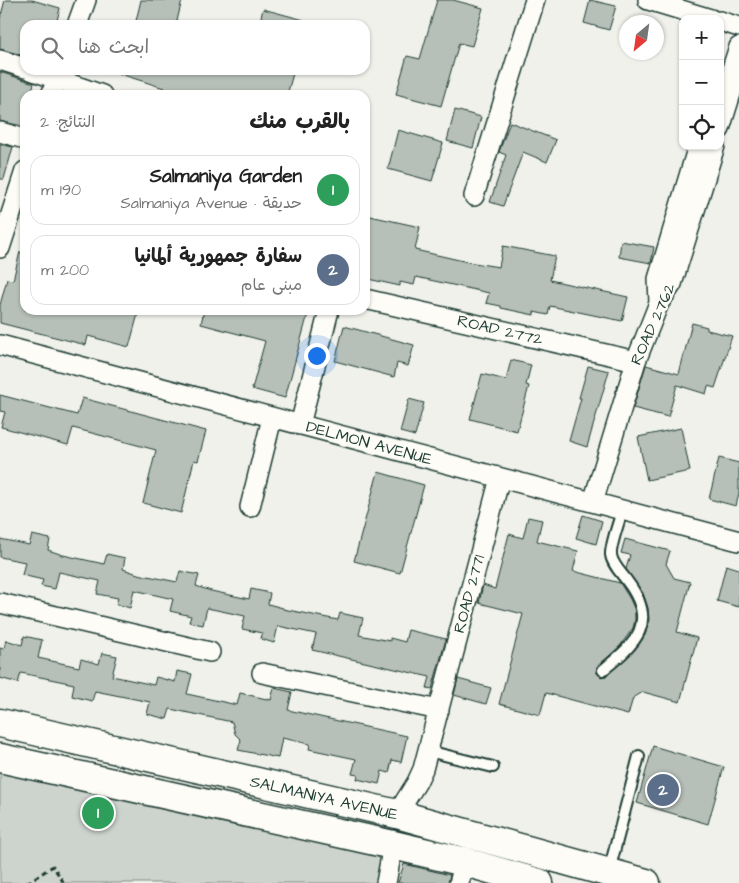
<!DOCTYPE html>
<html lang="ar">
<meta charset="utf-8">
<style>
body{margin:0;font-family:"Architects Daughter","Playpen Sans Arabic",sans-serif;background:#f6f6f6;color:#222;direction:rtl}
.controls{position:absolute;right:15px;top:15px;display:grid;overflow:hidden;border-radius:10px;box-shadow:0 1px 4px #0004}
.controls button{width:45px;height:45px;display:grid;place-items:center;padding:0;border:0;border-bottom:1px solid #e0e0e0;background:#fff;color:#222;font:25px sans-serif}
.compass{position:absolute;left:619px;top:15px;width:45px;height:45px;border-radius:50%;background:#fff;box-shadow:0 1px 4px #0004;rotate:209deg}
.you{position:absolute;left:316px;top:355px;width:18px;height:18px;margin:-12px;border:4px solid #fff;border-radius:50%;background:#1a73e8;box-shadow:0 0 0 8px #1a73e833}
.badge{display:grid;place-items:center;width:32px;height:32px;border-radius:50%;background:#1a73e8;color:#fff;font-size:16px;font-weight:700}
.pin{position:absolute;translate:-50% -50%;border:2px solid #fff;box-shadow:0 1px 5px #0006}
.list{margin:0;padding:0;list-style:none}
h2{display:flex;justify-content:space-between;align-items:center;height:65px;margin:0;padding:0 20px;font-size:21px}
h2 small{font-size:16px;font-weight:400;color:#767676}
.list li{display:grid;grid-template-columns:32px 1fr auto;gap:15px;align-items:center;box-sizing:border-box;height:70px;margin:0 10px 10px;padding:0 10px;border:1px solid #e0e0e0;border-radius:15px}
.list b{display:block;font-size:19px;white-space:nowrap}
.list p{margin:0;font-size:16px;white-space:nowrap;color:#767676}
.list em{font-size:16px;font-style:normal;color:#767676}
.icon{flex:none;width:28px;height:28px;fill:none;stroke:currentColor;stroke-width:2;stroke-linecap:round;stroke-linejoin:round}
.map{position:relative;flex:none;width:739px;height:883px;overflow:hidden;direction:ltr}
.search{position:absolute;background:#fff;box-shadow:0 1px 4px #0004;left:20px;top:20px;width:350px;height:55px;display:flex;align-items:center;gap:12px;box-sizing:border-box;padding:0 18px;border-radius:15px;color:#767676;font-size:19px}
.panel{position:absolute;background:#fff;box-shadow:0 1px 4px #0004;left:20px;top:90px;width:350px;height:225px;border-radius:15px;direction:rtl}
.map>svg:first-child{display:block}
</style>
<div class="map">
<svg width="739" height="883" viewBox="0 0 739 883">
<rect width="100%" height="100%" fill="#f0f1eb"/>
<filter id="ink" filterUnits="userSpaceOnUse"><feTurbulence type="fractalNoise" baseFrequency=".02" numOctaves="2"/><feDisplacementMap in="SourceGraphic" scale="10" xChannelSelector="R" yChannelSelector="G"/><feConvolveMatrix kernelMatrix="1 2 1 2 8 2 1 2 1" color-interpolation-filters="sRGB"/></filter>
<g filter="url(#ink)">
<path fill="#cdd3cd" stroke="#768880" d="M0 769 393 857 381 883H0Z"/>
<path fill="#b6bfb8" stroke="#1f3d34" d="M5 0H32L60 8 56 25H25V56L0 49V19Z
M141 0H182L176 25H135Z
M437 0H453L483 8 472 46 459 43 441 106 396 94 407 56 420 59Z
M590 0 616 6 609 30 584 23Z
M263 9 304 20V25H259Z
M118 70H294L287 95H161L164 88 117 73Z
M0 72 34 83 31 95H25V114L22 126 0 121Z
M455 110 481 117 473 148 447 141Z
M510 122 556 140 547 162 523 152 503 206 490 202 506 155 499 152Z
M398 130 443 143 432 181 388 169Z
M0 144 13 147 4 179H0Z
M370 216 420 227 415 250 468 262 499 267 503 246 555 256 550 280 628 297 622 321 550 306 548 315 534 312V315L501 308V306L486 303 489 293 416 277 414 285 400 282V286L368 279 369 276H365V240Z
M621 241 654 247 651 263 619 257Z
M20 252 25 253V310H139L129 347 88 336 86 345 0 323V305L7 279 13 280Z
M204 310H309L285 398 252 389 265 341 201 324Z
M692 323 707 327V330L732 336 715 388 708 386 706 394 677 385 668 417 633 408 646 365 679 374Z
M344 326 414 345 408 366 397 363 394 377 335 361Z
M511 360 531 365 526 385 529 386 517 431 470 419 482 374 506 380Z
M588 366 609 371 587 447 569 441 581 398H579Z
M0 395 77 415 82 398 206 431 198 461 194 460 181 513 143 503 156 450 73 428 68 445 1 427 5 412 0 411Z
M409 399 424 403 415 436 400 432Z
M681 428 690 471 647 480 638 437Z
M719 458 739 463V493L736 506 709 499Z
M378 472 424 485 400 573 354 561Z
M583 515 602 521 596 544 576 538Z
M528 517 542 520 537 541 578 551 573 571 620 583 630 599 635 610V620L633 628 620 646 597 667 596 672 601 677 607 675 630 655 645 635 649 622 648 608 643 593 626 569 630 555 621 553 625 539 670 551 666 564 674 578 690 582 677 632 697 638 680 702 643 692 633 698 628 715 546 693 540 715 499 704 523 614 479 603 483 585 495 589 509 534 523 538Z
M32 535 50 539 48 550 63 555 104 564 107 554 125 558 123 569 138 574 177 582 180 571 199 575 196 586 211 591 249 599 251 589 270 593 268 604 283 608V609L338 620 340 613 363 618 359 635 390 641V638L405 642 408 630 446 639 432 689 427 688 430 677 312 650 316 634 278 626 274 643 261 639 262 633 242 629 245 616 207 608 203 625 189 622 191 616 170 611 173 599 134 590 130 608 116 604 118 598 97 594 100 581 59 572 55 589 41 586 43 580 22 575 25 562 0 557V539L29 545Z
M726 565 739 569V607L717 601Z
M24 636 42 640 38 658 79 667 81 659 99 664 102 653 117 656 112 676 154 685 156 677 175 682 177 671 192 674 187 694 237 705 240 693 271 700 274 688 292 692 288 710 407 736 401 762 392 760 389 773 382 771 379 784 357 779 358 775 352 774 356 759 309 749 310 744 282 738 278 758 238 750 241 740 235 734 232 722 170 709 167 719 147 714 150 702 95 691 92 701 72 696 74 684 21 673 18 683 0 678V648L4 649 6 640 22 645Z
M458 679 491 688 486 704 454 695Z
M653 746 724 767 708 824 637 803Z
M404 864 450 875 448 883H398Z"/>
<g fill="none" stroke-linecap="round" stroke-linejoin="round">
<g stroke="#1f3d34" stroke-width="14">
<path id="service" d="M603 670C636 643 659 623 627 581 622 574 612 564 611 555 610 545 620 520 622 510
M428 751 493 767
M609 871 639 756"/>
</g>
<g stroke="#1f3d34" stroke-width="22">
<path id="minor" d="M648 0 711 19
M720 21 739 27
M77 25 86 0
M0 60 25 68
M31 70 102 95
M51 95 60 70
M720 129 733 87V65L739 47
M0 132 25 139
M474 196 535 0
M0 248 25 171
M365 299 636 361
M659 303 658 279 698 146
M0 345 739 541
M300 425 329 310
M593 502 636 361 659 303 672 284 715 146
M250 507 272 418
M0 603 210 652
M262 673 439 710
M397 814 417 782 423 769 500 478
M386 883 393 845
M459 883 465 862"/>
</g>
<g stroke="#1f3d34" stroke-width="31">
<path id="primary" d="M0 723 397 814 646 883
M0 758 393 845 465 862 539 883"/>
</g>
<path stroke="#1f3d34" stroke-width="3" stroke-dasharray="5 4" stroke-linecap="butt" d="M27 883 53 866 64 883"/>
<use href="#service" stroke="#fdfcf7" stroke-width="10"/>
<use href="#minor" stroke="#fdfcf7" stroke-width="19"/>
<use href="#primary" stroke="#fdfcf7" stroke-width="28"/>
</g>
</g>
<g text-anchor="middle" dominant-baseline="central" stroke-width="4.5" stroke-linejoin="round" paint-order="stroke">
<g font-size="16" fill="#1f3d34" stroke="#fdfcf7">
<text transform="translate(653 324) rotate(-66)">ROAD 2762</text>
<text transform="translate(500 330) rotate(13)">ROAD 2772</text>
<text transform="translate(369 443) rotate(15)">DELMON AVENUE</text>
<text transform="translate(469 594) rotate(-75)">ROAD 2771</text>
<text transform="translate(324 798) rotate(13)">SALMANIYA AVENUE</text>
</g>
</g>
</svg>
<div class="controls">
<button>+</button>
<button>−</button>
<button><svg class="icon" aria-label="locate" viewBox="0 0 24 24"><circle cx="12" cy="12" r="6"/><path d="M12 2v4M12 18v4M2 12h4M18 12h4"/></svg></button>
</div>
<svg class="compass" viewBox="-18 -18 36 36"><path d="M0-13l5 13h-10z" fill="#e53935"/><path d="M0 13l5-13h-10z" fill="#767676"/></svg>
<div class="you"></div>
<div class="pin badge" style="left:98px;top:813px;background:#2e9e5b">1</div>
<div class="pin badge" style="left:663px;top:790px;background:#5c6f8a">2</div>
<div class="search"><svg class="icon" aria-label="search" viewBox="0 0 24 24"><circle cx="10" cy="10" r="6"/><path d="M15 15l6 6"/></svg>ابحث هنا</div>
<section class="panel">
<h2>بالقرب منك<small>النتائج: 2</small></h2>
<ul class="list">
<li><span class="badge" style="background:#2e9e5b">1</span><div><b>Salmaniya Garden</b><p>حديقة · Salmaniya Avenue</p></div><em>190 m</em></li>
<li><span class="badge" style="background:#5c6f8a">2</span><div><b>سفارة جمهورية ألمانيا</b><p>مبنى عام</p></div><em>200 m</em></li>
</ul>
</section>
</div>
